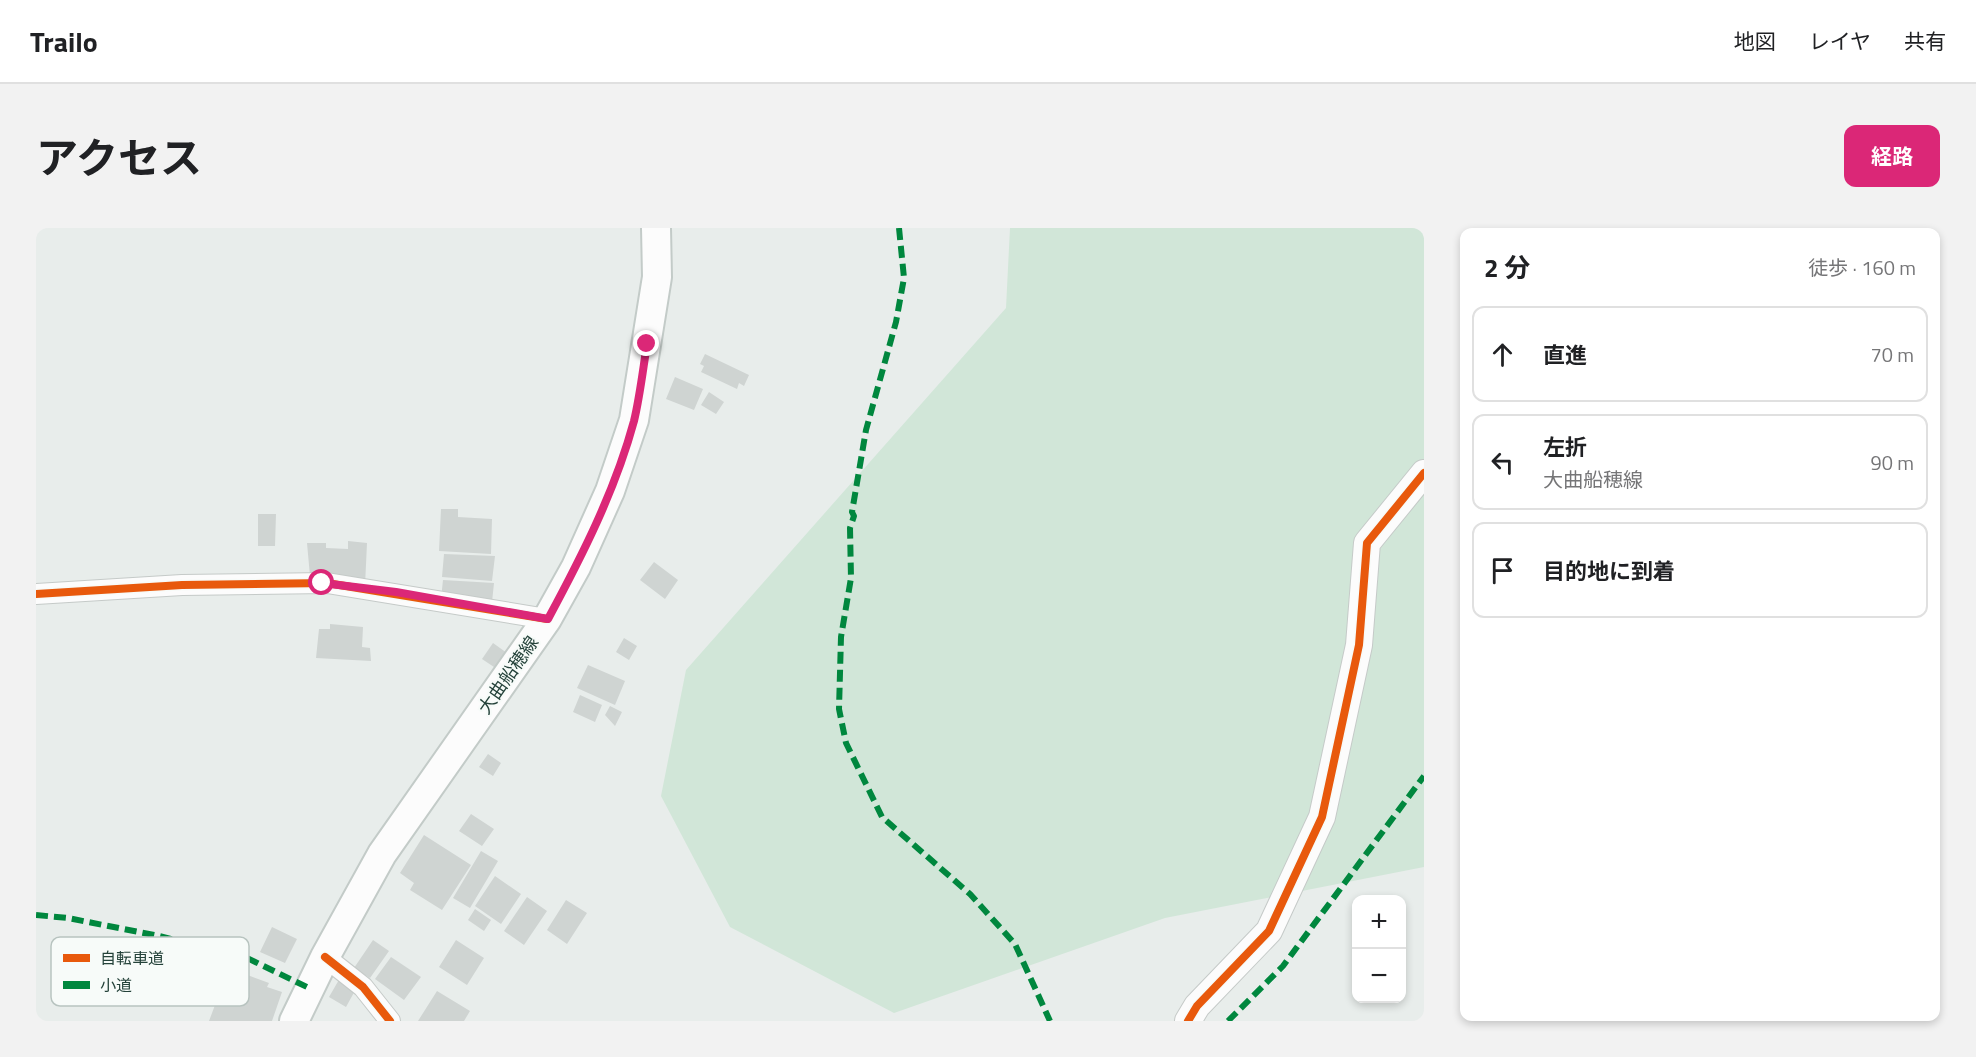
<!DOCTYPE html>
<html lang="ja">
<meta charset="utf-8">
<style>
body{margin:0;font-family:"Titillium Web","Noto Sans JP",sans-serif;background:#f2f2f2;color:#202124}
.controls{position:absolute;right:18px;bottom:18px;display:grid;overflow:hidden;border-radius:12px;box-shadow:0 3px 9px #0003}
.controls button{width:54px;height:54px;display:grid;place-items:center;padding:0;border:0;border-bottom:2px solid #e0e0e0;background:#fff;color:#202124;font:30px sans-serif}
.stop{position:absolute;width:18px;height:18px;margin:-14px;border:4px solid #db2777;border-radius:50%;background:#fff}
.stop.end{background:#db2777;border-color:#fff;box-shadow:0 2px 6px #0008}
.list{margin:0;padding:0;list-style:none}
h2{display:flex;justify-content:space-between;align-items:center;height:78px;margin:0;padding:0 24px;font-size:26px}
h2 small{font-size:20px;font-weight:400;color:#757577}
.list li{display:grid;grid-template-columns:39px 1fr auto;gap:18px;align-items:center;box-sizing:border-box;height:96px;margin:0 12px 12px;padding:0 12px;border:2px solid #e0e0e0;border-radius:12px}
.list b{display:block;font-size:22px;white-space:nowrap}
.list p{margin:0;font-size:20px;white-space:nowrap;color:#757577}
.list em{font-size:20px;font-style:normal;color:#757577}
.icon{flex:none;width:33px;height:33px;fill:none;stroke:currentColor;stroke-width:2;stroke-linecap:round;stroke-linejoin:round}
.map{position:relative;flex:none;width:1388px;height:793px;overflow:hidden;border-radius:12px}
header{display:flex;align-items:center;gap:36px;box-sizing:border-box;height:84px;padding:0 30px;background:#fff;border-bottom:2px solid #e0e0e0}
header strong{font-size:28px}
nav{display:flex;gap:33px;margin-inline-start:auto;font-size:21px}
.intro{display:flex;align-items:center;justify-content:space-between;box-sizing:border-box;height:144px;padding:0 36px}
h1{margin:0;font-size:42px}
.button{padding:15px 27px;border-radius:12px;background:#db2777;color:#fff;font-size:21px;font-weight:700}
main{display:flex;gap:36px;padding:0 36px}
aside{flex:1;background:#fff;border-radius:12px;box-shadow:0 3px 9px #0003}
.map>svg:first-child{display:block}
</style>
<header>
<strong>Trailo</strong>
<nav><a>地図</a><a>レイヤ</a><a>共有</a></nav>
</header>
<div class="intro"><h1>アクセス</h1><a class="button">経路</a></div>
<main>
<div class="map">
<svg width="1388" height="793" viewBox="0 0 1388 793">
<rect width="100%" height="100%" fill="#e8edeb"/>
<path fill="#d1e6d8" d="M974 0H1388V639L1129 690 858 785 694 699 625 568 650 442 970 80Z"/>
<g fill="none" stroke-linecap="round" stroke-linejoin="round">
<path stroke="#a9d4db" stroke-width="7" d="M1387 793 1388 792"/>
</g>
<path fill="#cfd4d2" d="M669 126 713 147 708 158 703 155 701 161 665 144 668 138 664 136Z
M639 149 667 161 658 182 630 171Z
M673 164 688 174 680 186 665 177Z
M405 281H422V289L456 291 455 326 403 323Z
M222 286H240L239 318H222Z
M312 313 331 315 329 358 274 348 271 315H290V320L312 321Z
M408 326 459 328 456 353 406 349Z
M618 334 642 352 629 371 604 352Z
M407 352 458 355 456 374 405 371Z
M294 396 327 399 326 419 334 420 335 433 280 430 283 401H294Z
M588 410 601 418 593 432 580 424Z
M457 415 471 425 461 441 446 431Z
M552 437 589 453 579 477 541 460Z
M544 467 566 477 559 494 537 484Z
M574 478 586 484 579 498 569 487Z
M452 526 465 535 457 548 443 539Z
M435 586 458 601 446 618 423 603Z
M388 607 435 637 406 682 374 662 378 655 364 645Z
M445 623 462 633 434 680 417 670Z
M459 648 485 666 465 696 439 678Z
M491 669 511 683 488 717 468 703Z
M530 672 551 685 531 716 511 702Z
M439 681 455 692 448 703 432 692Z
M236 699 261 711 249 735 224 724Z
M337 712 353 723 334 750 318 740Z
M420 712 448 730 431 757 403 739Z
M355 729 385 749 368 772 339 751Z
M193 740 233 755 231 759 246 764 236 793H173Z
M304 750 321 759 310 779 293 769Z
M401 763 434 783 428 793H382Z"/>
<g fill="none" stroke-linecap="round" stroke-linejoin="round">
<g stroke="#c5cac8" stroke-width="22">
<path id="minor" d="M0 366 146 357 291 355 511 391
M289 729 327 759 354 793"/>
</g>
<g stroke="#c5cac8" stroke-width="28">
<path id="tertiary" d="M1152 793 1161 778 1233 703 1286 589 1323 417 1331 315 1388 245"/>
</g>
<g stroke="#c3cbc8" stroke-width="32">
<path id="secondary" d="M258 793 289 729 346 626 511 391 540 339 574 263 598 192 621 49 620 0"/>
</g>
<use href="#minor" stroke="#fcfcfc" stroke-width="20"/>
<use href="#tertiary" stroke="#fcfcfc" stroke-width="26"/>
<use href="#secondary" stroke="#fcfcfc" stroke-width="28"/>
<path stroke="#00873e" stroke-width="6" stroke-dasharray="12 6" stroke-linecap="butt" d="M863 0 868 50 860 94 830 202 816 284 818 288 814 300 815 350 805 409 803 481 810 515 846 589 934 666 979 716 1014 793
M0 687 32 690 123 708 211 730 273 760
M1192 793 1247 738 1388 548"/>
<g stroke="#f7fbf9" stroke-width="11">
<path id="cycleway" d="M0 366 146 357 291 355 511 391
M289 729 327 759 354 793
M1152 793 1161 778 1233 703 1286 589 1323 417 1331 315 1388 245"/>
</g>
<use href="#cycleway" stroke="#e8590c" stroke-width="8"/>
</g>
<g fill="none" stroke-linecap="round" stroke-linejoin="round">
<path stroke="#db2777" stroke-width="8" d="M286 355 360 364 512 391C546 328 579 263 598 193 604 168 607 141 611 116"/>
</g>
<g text-anchor="middle" dominant-baseline="central" stroke-width="4.5" stroke-linejoin="round" paint-order="stroke">
<g font-size="18" fill="#24423a" stroke="#f7fbf9">
<text transform="translate(472 447) rotate(-55)">大曲船穂線</text>
</g>
</g>
<rect x="15" y="709" width="198" height="69" rx="9" fill="#f7fbf9" stroke="#b8c4c0" stroke-width="1.5"/>
<rect x="27" y="726" width="27" height="8" fill="#e8590c"/>
<rect x="27" y="753" width="27" height="8" fill="#00873e"/>
<g font-size="16" fill="#24423a">
<text x="64" y="736">自転車道</text>
<text x="64" y="763">小道</text>
</g>
</svg>
<div class="controls">
<button>+</button>
<button>−</button>
</div>
<div class="stop" style="left:286px;top:355px"></div>
<div class="stop end" style="left:611px;top:116px"></div>
</div>
<aside>
<h2>2 分<small>徒歩 · 160 m</small></h2>
<ul class="list">
<li><svg class="icon" aria-label="ahead" viewBox="0 0 24 24"><path d="M12 20V5M6 11l6-6 6 6"/></svg><div><b>直進</b></div><em>70 m</em></li>
<li><svg class="icon" aria-label="left" viewBox="0 0 24 24"><path d="M17 20v-9H6M10 6l-5 5 5 5"/></svg><div><b>左折</b><p>大曲船穂線</p></div><em>90 m</em></li>
<li><svg class="icon" aria-label="arrive" viewBox="0 0 24 24"><path d="M6 21V4h12l-3 4 3 4H6"/></svg><div><b>目的地に到着</b></div></li>
</ul>
</aside>
</main>
